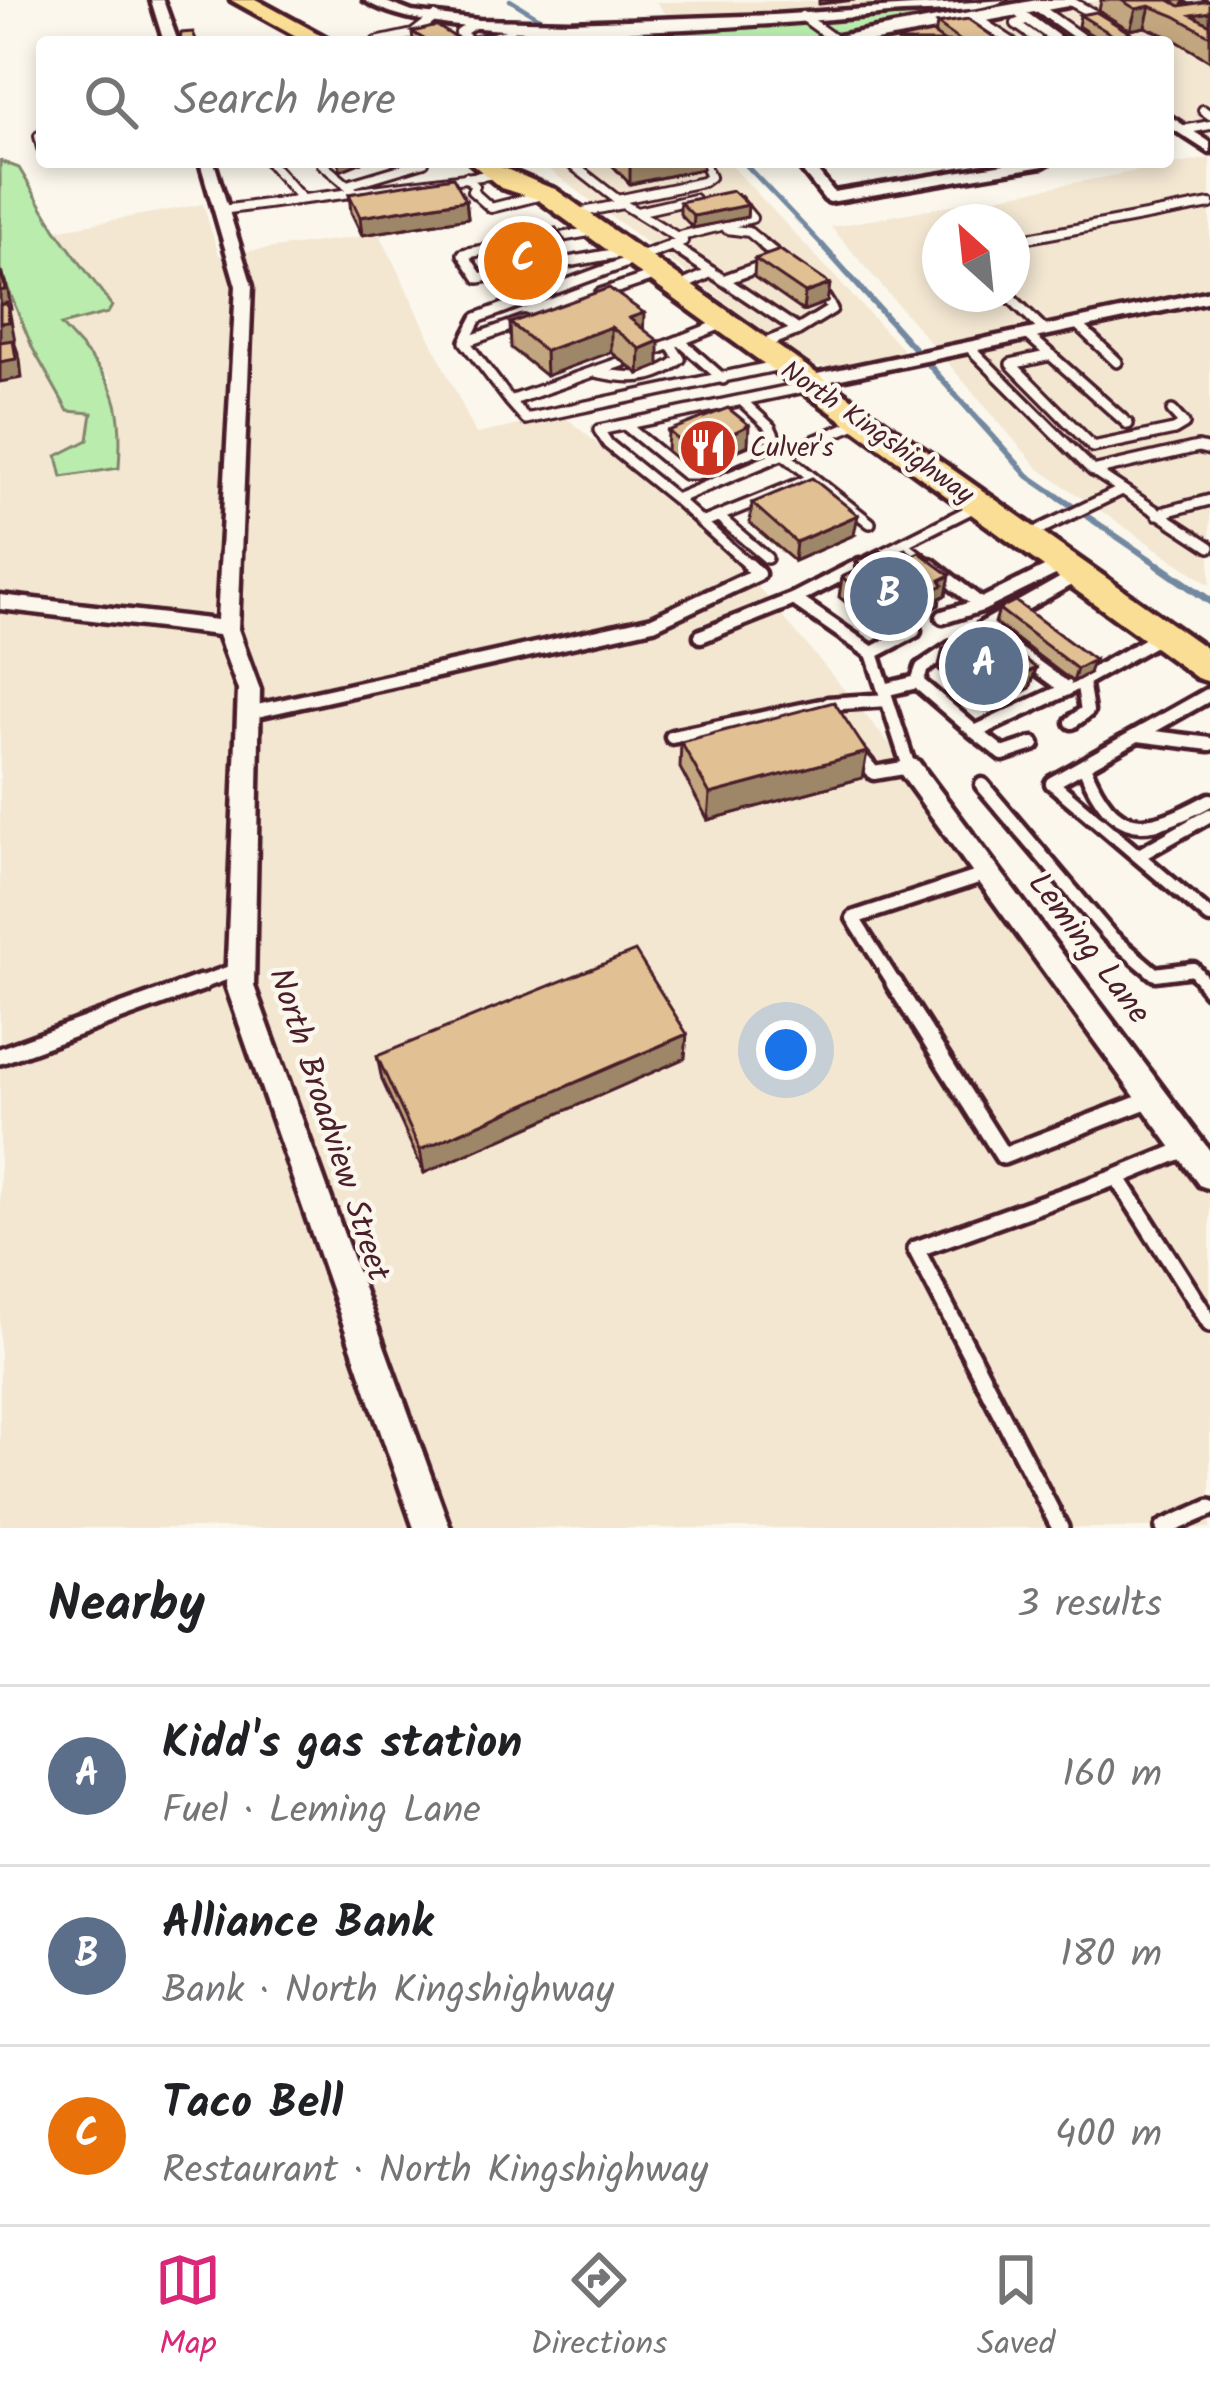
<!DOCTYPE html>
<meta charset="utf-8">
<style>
body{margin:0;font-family:Kalam,sans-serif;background:#f2f2f2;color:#202124}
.compass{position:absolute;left:922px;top:204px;width:108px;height:108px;border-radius:50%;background:#fff;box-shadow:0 6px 18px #0003;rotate:333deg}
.you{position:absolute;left:786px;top:1050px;width:42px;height:42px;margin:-30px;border:9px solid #fff;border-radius:50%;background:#1a73e8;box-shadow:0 0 0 18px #1a73e833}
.badge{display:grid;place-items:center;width:78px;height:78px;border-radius:50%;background:#db2777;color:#fff;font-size:39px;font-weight:700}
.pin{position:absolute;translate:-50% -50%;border:6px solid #fff;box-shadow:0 3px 12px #0006}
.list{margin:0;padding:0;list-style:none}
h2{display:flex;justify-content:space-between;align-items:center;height:156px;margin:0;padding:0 48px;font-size:51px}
h2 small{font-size:39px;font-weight:400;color:#757577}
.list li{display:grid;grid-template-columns:78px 1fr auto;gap:36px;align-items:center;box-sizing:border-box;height:180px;padding:0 48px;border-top:3px solid #e0e0e0}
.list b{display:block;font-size:45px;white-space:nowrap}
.list p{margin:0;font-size:39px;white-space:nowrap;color:#757577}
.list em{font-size:39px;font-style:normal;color:#757577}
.icon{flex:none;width:66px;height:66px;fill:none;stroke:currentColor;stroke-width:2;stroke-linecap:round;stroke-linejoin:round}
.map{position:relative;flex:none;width:1210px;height:1528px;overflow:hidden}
.search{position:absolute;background:#fff;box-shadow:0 6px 18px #0003;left:36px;right:36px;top:36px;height:132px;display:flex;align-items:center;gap:30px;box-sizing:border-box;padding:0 42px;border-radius:12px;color:#757577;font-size:45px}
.sheet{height:696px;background:#fff}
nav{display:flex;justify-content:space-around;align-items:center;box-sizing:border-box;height:168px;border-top:3px solid #e0e0e0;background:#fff;font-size:33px;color:#757577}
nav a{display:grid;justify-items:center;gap:6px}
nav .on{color:#db2777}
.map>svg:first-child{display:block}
</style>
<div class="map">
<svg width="1210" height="1528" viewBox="0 0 1210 1528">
<rect width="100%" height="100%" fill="#fbf7ec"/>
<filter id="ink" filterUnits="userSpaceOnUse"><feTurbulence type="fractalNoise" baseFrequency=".00833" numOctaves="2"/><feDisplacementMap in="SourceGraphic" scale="24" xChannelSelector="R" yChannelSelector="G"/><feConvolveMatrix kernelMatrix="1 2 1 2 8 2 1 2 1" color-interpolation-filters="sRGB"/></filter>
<g filter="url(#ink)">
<path fill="#f3e7d2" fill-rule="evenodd" d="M981 0 680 19 669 18 656 2Z
M1102 0H1185L1210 15V140L1168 111V42H872Z
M1210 158V585L1039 469 831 227ZM940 222H1012V294H940Z
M539 162H728L905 352 828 367 810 366Z
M203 204 219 255 380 234 476 434 564 416 734 558 898 754 1210 1189V1528H0V269L33 349 68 410 92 412 88 440 58 456 62 476 119 468 110 378 60 324 108 313 111 306 56 230Z"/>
<path fill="#b9ecad" stroke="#82866c" stroke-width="3" d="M1020 1 797 42H592L568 30Z
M0 161 19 168 56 230 112 306 108 313 61 325C111 379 124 392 119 468L62 477 57 456 88 440 92 413 68 411 33 349 0 269Z"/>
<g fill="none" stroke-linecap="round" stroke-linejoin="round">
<path stroke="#7389a1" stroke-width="4.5" d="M510 0 578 42
M743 162 825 248"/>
<path stroke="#7389a1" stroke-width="6" d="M822 245 1028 476 1163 568"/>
<path stroke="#7389a1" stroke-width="8" d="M1158 565 1210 601"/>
<g stroke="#4a1f2b" stroke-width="14">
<path id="lane-far3" d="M1068 0 1101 18
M1036 6 1087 42
M802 16 838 42
M974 17 1012 42
M1028 19 1016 24 1037 39
M474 24 460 33 472 42 511 33
M376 42 413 34 435 17
M1203 110 1210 115
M1183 130 1210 125
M39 136 42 148
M269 162 302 199
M569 162 623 204 573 214
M322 164 347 185
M466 177 475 186 472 191 491 208 546 194
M353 190 347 185 424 162
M617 200 703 182 710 177 703 162
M623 204 677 237 752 218 737 200
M221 210 496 174
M637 212 694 199
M727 229 749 232 768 248
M549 239 595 231
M1012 241 1210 204
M496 248 511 245
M665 248 683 241"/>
</g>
<g stroke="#4a1f2b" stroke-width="16">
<path id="lane-far2" d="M511 245 463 254 479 278 624 252
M764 245 785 262
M674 247 798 330 755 347
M723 280 767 264
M675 289 712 272
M600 294 656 275
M1007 294 1045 331
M524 321 465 342 510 401 624 361
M1077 324 1117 362
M798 330 832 309 820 290
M1028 335 1128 424
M465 341 477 318 673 245
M680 341 723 379
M969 347 1091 469 1210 547
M645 354 722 324
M1051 355 1011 364 1093 447 1174 430 1184 424 1172 411
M596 372C628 379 654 381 680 359L671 345
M510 401 526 419 780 365
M742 401 770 427 778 444
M625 425 685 474H696L775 442
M1093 471 1198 447 1210 450
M813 478 870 523
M676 499 608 444 599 430 810 386
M1157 514 1210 500
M719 517 767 558
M702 523 813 478 783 454
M1024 537 1120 491
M903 544 934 568
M752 568 676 499 860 422
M854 568 977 506
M1056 568 1063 565"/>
</g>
<g stroke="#4a1f2b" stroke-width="21">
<path id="lane-far1" d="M930 565 981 605
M1077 575 983 628 1067 689 1161 636
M794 599 872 653 909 767 874 773 854 749
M943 617 981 605 1062 565
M701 636 794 599 860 565
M952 648 922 668 917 682 975 732 1067 689
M872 653 914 631
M884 690 917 682
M1210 694 1052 783 1210 917
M832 711 828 704 887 700
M248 713 653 623 758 574 749 565
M1072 722 1087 711 1082 680
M975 732 1003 754 1033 744
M1138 735 1210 744
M672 737 821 706
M1084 766C1114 841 1146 835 1210 800
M982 785 1109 935 1155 974 1193 969 1207 986
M1141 854 1210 815
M192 986 239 969
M896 986 853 918 987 874"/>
</g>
<g stroke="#4a1f2b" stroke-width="24">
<path id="lane" d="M894 983 1003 1156 1151 1099
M1205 983 1210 989
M0 1056 201 983
M1117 1177 1188 1148
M1060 1528 916 1249 1117 1177 1210 1323
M1164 1528 1210 1508"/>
</g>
<g stroke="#4a1f2b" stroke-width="9">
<path id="street" d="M151 0H163L178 42H164Z
M364 0H381L412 12 479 20 569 22 774 15 1006 0C980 13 921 11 889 14 780 24 447 55 364 0Z
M1186 0H1201L1210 6V15Z
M1015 6 1019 7 1067 42H1052L1011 13 1009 10Z
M1168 115 1210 142V153L1168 126Z
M200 162H214L252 286 238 629 260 690 254 986 450 1528H414L226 986 238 690 218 635 0 609V595L217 620 236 286Z
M795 162H810L834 192 1016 162H1050L1043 166 830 202 825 200Z
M1210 291V301L803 387 794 382 803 377Z
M909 758 918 761 1210 1151V1189L1199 1185 900 773 897 767Z"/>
</g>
<g stroke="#4a1f2b" stroke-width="9">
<path id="secondary" d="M1037 0H1077L1068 6 870 42H828L838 36Z"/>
</g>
<g stroke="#4a1f2b" stroke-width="9">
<path id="primary" d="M231 0H257L334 42H307Z
M470 162C502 162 524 179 555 189L1210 651V682L1197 678 537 199 501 188Z"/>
</g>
<use href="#lane-far3" stroke="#fbf7ec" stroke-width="8"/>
<use href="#lane-far2" stroke="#fbf7ec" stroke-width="9"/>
<use href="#lane-far1" stroke="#fbf7ec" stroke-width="12"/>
<use href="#lane" stroke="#fbf7ec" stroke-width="15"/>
<use href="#street" fill="#fbf7ec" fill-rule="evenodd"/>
<use href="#secondary" fill="#fbf7ec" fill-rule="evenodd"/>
<use href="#primary" fill="#fbde96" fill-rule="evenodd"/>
</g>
<path fill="#c2a67f" stroke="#4a1f2b" stroke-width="3" d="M1101 0H1184L1183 5 1210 1V61L1170 37 1145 27 1130 30 1099 11Z
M1080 15 1135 36 1133 42H1103L1078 26Z
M937 24 1001 42H898V40L935 36Z
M412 32 458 39 459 42H413Z
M609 162H703L702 169 630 184Z
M349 194 466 200 468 218 362 235 351 212Z
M680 202 748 205 747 217 693 228 680 214Z
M494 239 564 240 565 258 503 269 495 258Z
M755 259 830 284 827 302 803 311 754 277Z
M510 323 643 329 659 366 639 374 611 352 546 376 511 348Z
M668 431 748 445 692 472 667 451Z
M752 503 854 535 794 561 750 523Z
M913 555 950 575 946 595 940 598 939 605 896 628 888 622 877 628 839 597 842 577 855 571 856 562Z
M999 609 1089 673 1073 682 995 623Z
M943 649 1036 668 1030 688 988 710 938 669Z
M681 742 867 752 862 778 708 820 680 768Z
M377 1056 685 1058 424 1173 382 1080Z"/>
<path fill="#9e8768" stroke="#4a1f2b" stroke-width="3" d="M819 0H855L819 4Z
M1150 6 1145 27 1130 30 1136 9Z
M1210 12V32L1192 15Z
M1135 36 1133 42H1118L1119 39Z
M339 162H362L340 171Z
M649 162H703L702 169 630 184V166Z
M466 200 468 218 362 235 360 217Z
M748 205 747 217 693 228 694 216Z
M564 240 565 258 503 269 502 251Z
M2 273 8 291 11 309H9L15 341H14L20 359 22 378 0 382V291Z
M830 284 827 302 803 311 805 293Z
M644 313 643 338 629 318Z
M611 327V352L546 376 545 351Z
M659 341V366L639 374 640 349Z
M749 425 748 445 692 472 693 453Z
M858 515 854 535 794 561 796 542Z
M950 575 946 595 940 598 939 605 896 628 900 608Z
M892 602 888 622 877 628 880 608Z
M1094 660 1089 673 1073 682 1077 669Z
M1036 668 1030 688 988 710 994 690Z
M867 752 862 778 708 820 710 794Z
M687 1034 685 1058 424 1173 420 1150Z"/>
<path fill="#e1c194" stroke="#4a1f2b" stroke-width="3" d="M1121 0H1169L1180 6 1210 1V12L1192 15 1210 25V36L1175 16 1150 6 1136 9Z
M1096 12 1135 36 1119 39 1080 15Z
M968 19 1001 42H962L937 24Z
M437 26 458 39 446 42H429L412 32Z
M193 32 197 42H180L181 33Z
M932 33 945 42H902L898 40Z
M453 177 466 200 360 217 349 194Z
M733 191 748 205 694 216 680 202Z
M556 228 564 240 502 251 494 239Z
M780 250 830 284 805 293 755 259Z
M0 273H2L5 290 0 291Z
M609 288 644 313 629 318 659 341 640 349 611 327 545 351 510 323Z
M7 303 9 322 0 323V305Z
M13 340 16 359 0 362V342Z
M728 408 749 425 693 453 668 431Z
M812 478 858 515 796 542 752 503Z
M905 549 913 555 919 552 950 575 940 580 943 585 900 608 892 602 880 608 842 577 863 567 856 562 880 550 889 557Z
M1015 601 1094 660 1077 669 999 609Z
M984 628 1036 668 994 690 943 649Z
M834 702 867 752 710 794 681 742Z
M635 951 687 1034 420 1150 377 1056Z"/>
</g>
<defs>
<g id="restaurant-disc" transform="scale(3)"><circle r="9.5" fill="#c8321e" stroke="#fbf7ec"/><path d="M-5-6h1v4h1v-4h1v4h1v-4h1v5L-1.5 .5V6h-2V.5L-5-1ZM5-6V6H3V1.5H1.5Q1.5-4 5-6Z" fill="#fff"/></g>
</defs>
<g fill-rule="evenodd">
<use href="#restaurant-disc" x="708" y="448"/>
</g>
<g text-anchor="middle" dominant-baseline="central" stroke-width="9" stroke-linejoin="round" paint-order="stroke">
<g font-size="27" fill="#4a1f2b" stroke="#fbf7ec">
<text transform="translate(877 433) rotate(35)">North Kingshighway</text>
</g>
<g font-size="27" fill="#4a1f2b" stroke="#fbf7ec" text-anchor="start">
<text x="750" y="448">Culver's</text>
</g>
<g font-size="33" fill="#4a1f2b" stroke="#fbf7ec">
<text transform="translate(1088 949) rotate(53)">Leming Lane</text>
<text transform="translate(328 1125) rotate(72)">North Broadview Street</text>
</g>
</g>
</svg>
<svg class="compass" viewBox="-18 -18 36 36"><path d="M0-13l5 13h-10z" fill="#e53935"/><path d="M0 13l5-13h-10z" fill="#757577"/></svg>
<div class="you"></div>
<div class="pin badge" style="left:984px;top:666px;background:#5c6f8a">A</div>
<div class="pin badge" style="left:889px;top:596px;background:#5c6f8a">B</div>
<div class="pin badge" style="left:523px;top:261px;background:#e8710a">C</div>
<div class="search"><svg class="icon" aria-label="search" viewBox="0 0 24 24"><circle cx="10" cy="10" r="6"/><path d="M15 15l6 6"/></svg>Search here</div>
</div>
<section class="sheet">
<h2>Nearby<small>3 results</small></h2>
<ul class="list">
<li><span class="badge" style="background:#5c6f8a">A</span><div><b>Kidd's gas station</b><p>Fuel · Leming Lane</p></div><em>160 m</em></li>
<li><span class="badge" style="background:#5c6f8a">B</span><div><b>Alliance Bank</b><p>Bank · North Kingshighway</p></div><em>180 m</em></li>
<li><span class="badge" style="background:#e8710a">C</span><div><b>Taco Bell</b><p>Restaurant · North Kingshighway</p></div><em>400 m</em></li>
</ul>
</section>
<nav>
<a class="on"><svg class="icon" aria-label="map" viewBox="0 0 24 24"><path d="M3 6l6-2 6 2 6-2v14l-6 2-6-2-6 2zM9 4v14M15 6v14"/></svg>Map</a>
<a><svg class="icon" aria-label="directions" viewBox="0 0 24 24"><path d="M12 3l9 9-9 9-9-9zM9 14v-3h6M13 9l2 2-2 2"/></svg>Directions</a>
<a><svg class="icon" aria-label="saved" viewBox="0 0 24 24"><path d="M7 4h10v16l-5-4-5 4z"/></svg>Saved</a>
</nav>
